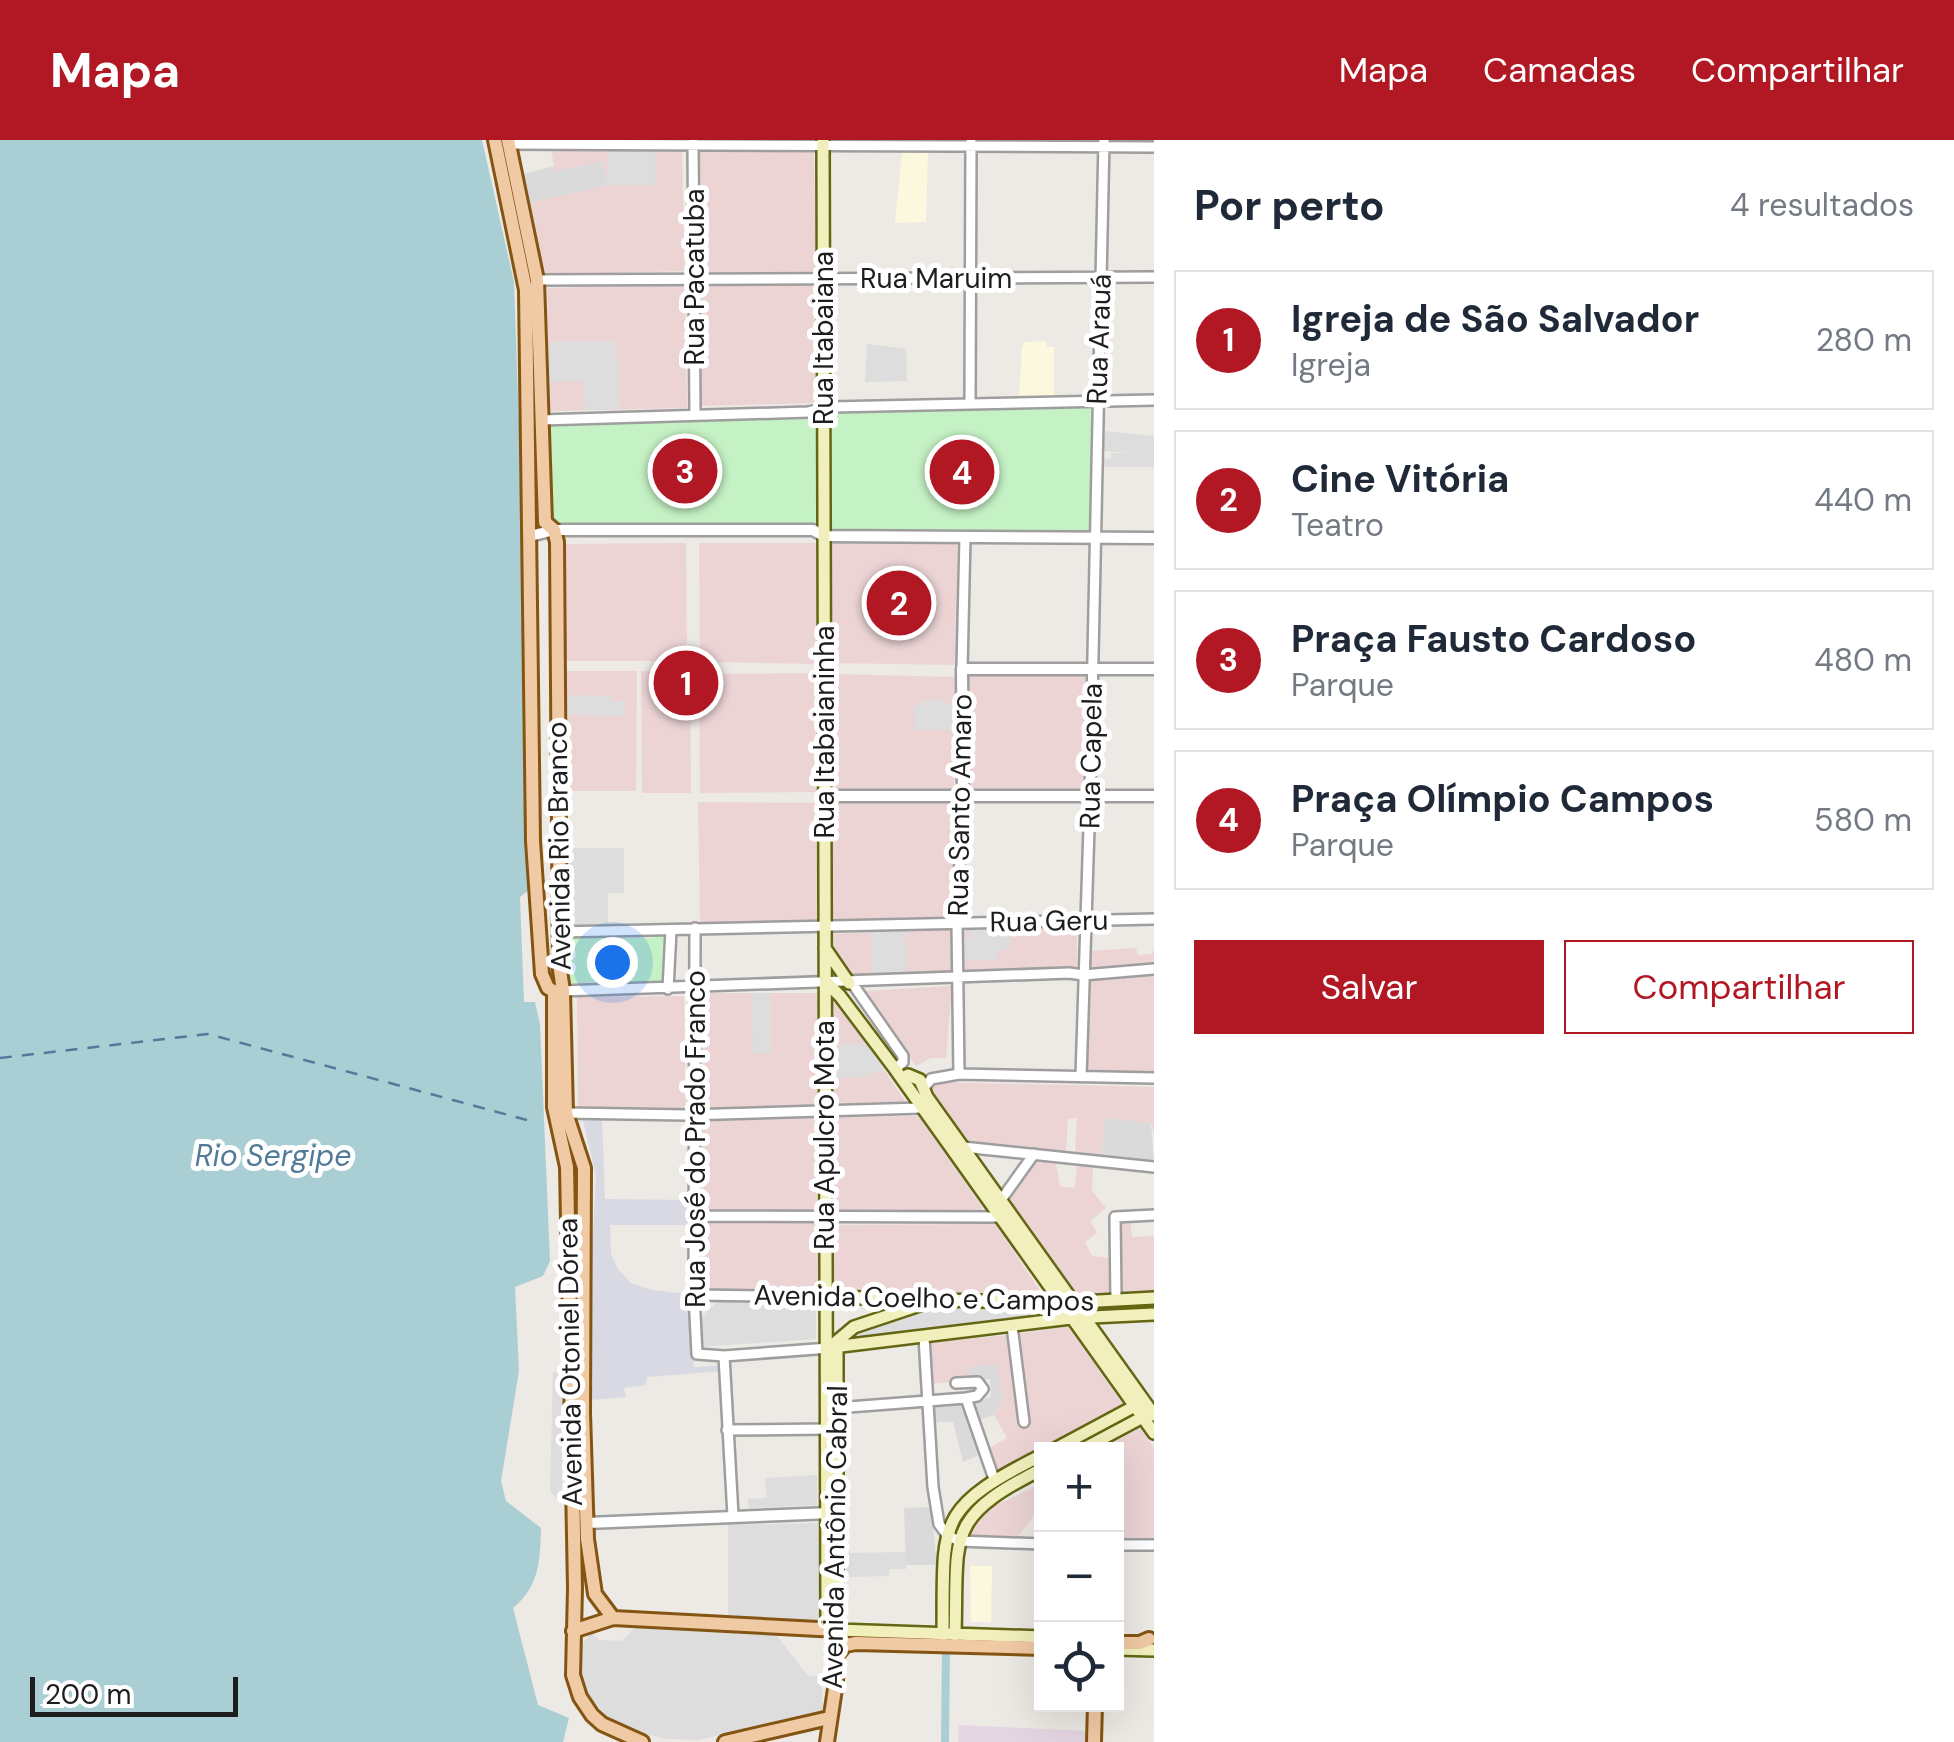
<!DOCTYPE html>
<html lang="pt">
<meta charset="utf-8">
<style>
body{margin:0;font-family:"DM Sans",sans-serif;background:#f6f6f7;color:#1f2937}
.controls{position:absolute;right:30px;bottom:30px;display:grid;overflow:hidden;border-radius:0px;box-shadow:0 10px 40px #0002}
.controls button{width:90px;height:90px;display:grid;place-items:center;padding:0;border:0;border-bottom:2px solid #e0e1e3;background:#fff;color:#1f2937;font:50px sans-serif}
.scale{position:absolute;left:30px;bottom:25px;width:208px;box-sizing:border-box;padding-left:10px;border:5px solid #1d1d1d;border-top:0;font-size:28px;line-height:35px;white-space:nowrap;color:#1d1d1d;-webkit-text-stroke:8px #fff;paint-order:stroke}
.you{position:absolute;left:612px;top:822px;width:35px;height:35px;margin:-25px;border:8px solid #fff;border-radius:50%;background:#1a73e8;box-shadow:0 0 0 15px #1a73e833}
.badge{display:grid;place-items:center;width:65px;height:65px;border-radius:50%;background:#b11824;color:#fff;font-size:32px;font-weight:700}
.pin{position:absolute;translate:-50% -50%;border:5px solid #fff;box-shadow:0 2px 10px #0006}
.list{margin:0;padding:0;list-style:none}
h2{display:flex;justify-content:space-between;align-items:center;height:130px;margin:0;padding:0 40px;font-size:42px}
h2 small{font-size:32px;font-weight:400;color:#747a83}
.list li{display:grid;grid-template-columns:65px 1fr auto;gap:30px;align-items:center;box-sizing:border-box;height:140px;margin:0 20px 20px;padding:0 20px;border:2px solid #e0e1e3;border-radius:0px}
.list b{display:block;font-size:38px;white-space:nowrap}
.list p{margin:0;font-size:32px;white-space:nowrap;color:#747a83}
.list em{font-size:32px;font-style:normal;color:#747a83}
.actions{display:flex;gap:20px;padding:30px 40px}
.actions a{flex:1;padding:22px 0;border:2px solid #b11824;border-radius:0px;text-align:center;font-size:35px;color:#b11824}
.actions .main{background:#b11824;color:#fff}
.icon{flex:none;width:55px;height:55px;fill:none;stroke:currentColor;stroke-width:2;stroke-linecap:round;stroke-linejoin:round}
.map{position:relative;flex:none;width:1154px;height:1602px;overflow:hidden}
header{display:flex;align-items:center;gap:60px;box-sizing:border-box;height:140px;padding:0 50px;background:#b11824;color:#fff}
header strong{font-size:48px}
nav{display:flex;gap:55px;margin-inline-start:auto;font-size:35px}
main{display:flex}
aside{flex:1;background:#fff}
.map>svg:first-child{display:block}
</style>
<header>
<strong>Mapa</strong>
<nav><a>Mapa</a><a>Camadas</a><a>Compartilhar</a></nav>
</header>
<main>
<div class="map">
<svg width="1154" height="1602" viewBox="0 0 1154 1602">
<rect width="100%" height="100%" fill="#ede9e4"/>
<path fill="#dadada" d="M603 21 607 45 530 63 524 34 554 26 555 31Z
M1104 978 1151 983 1154 1023 1102 1017Z
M997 1224 1003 1261 994 1275 979 1280 972 1262 991 1257 990 1239 970 1240 968 1227Z
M964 1262 981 1314 963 1322 953 1282H934L932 1266Z
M931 1367 937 1425H906L904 1368Z"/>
<path fill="#ecd4d5" d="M551 10 682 12 685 131 544 135 530 63 607 45 603 21 555 31Z
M697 11H814L816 132 698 134Z
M816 143 817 263 699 266 697 145Z
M685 145 687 268 550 271 547 148Z
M686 403 687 521H565L564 404Z
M699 403H817V524L700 522Z
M831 403 957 404V525L831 523Z
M565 531H637L636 651H565Z
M641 531H690L691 653H642Z
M817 533 818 652 700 653 699 534Z
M831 534 955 537 954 652 831 651Z
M969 535H1085L1083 649 967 650Z
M698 662 816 663 818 784 700 785Z
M829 662 953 663 954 779 831 780Z
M1077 786V830L964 835 963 789Z
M951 788 952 836 855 837 834 814V794Z
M1136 808 1138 815 1152 814 1154 809V824L1090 830V811Z
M1154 835V932L1087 931 1090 840Z
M952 846 946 918H931L916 926 862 851Z
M699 853H818V967L700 968Z
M684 856 686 969 578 970 577 857Z
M831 857H834L908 965 831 966Z
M934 942 1154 947V993L1151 983 1104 978 1102 1017 1075 1013 1077 978 1068 979 1066 1012 967 1001 932 949Z
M816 976 817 1070 699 1071 698 978Z
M919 976 982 1067 979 1074 831 1073V977Z
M1035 1022 1056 1024 1060 1046 1075 1048 1077 1026 1093 1027 1092 1051 1106 1068 1090 1081 1097 1093 1085 1102 1092 1116 1110 1118 1112 1154 1078 1157 1009 1060Z
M1116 1078H1130L1132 1097 1154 1096V1153H1117Z
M699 1082 818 1083 820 1153 699 1150Z
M995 1084 1039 1149 1036 1156 831 1152 830 1085Z
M1068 1186 1124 1266 995 1331 987 1309 1007 1298 994 1275 1003 1261 997 1225 969 1227 970 1240 930 1244 926 1203 1009 1195 1021 1286 1026 1285 1016 1194Z
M1140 1288 1154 1308V1401L1117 1400 1116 1310 1101 1309Z
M1034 1347 1041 1361V1371L1036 1373 1016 1399H972L970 1392 990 1368Z"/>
<path fill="#e5d6e3" d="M959 1585 1086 1591V1602H958Z"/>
<path fill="#fbf8de" d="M902 12H928L926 82 895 83Z
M1046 201 1047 207H1054V257H1019L1022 207 1025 202Z
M970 1426H992L991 1482H971Z"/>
<path fill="#c5f2c5" d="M1092 267V394L831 391 832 273Z
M820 275 821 386H564L551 376 548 286Z
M657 793 663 794 666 799 665 841 565 843 564 795 601 794 600 798H652Z"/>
<path fill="#ddd" d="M608 11 655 12V45H607Z
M617 201 618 269 585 270 584 241 549 242 548 202Z
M867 204 906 209 907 241 865 242Z
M1103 291 1154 296V327H1103L1102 318 1111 319V313H1133L1103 311Z
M565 555 612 556 613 561 625 562V576L565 575Z
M942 559V563L954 564V590H914V566L920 565 922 560Z
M563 708H624V753H608V785H564Z
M969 789H1010V809L997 811V820H962V799L969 798Z
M871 791H905L906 836 873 838Z
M752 853H770L771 913H753Z
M853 902 855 906 865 903 884 930 868 934V938H832L830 909Z
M717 1162 816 1163V1199L700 1207 699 1179Z
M940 1167 1050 1168 1055 1177 870 1200 854 1192 903 1173Z
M553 1232H563L562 1365 550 1351Z
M817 1335V1365L749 1368 748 1359 767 1358 765 1338Z
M818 1383 822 1486 728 1483V1385Z
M906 1412V1429H890L889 1436 846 1437V1413Z
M637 1486 775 1493 807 1535 821 1537 823 1572 698 1600 666 1599 626 1589 609 1579 585 1551 578 1532 580 1507 591 1492 599 1500 621 1501Z"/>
<path fill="#d8d9e2" d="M602 979 605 1059 689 1060 688 1085H610L611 1114 618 1129 631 1143 652 1150 692 1155 694 1227 724 1225V1231L647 1237 646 1245 624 1248 626 1257 591 1260 590 1099 593 1096 596 1036 583 980Z"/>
<path fill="#a9cfd5" d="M0 0H482L514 142 522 371 523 620 529 750 520 757 524 862H535L540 884 550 1121 543 1136 515 1147 519 1231 501 1341 506 1361 541 1388C540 1419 540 1446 513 1468L538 1565 569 1578 563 1602H0Z"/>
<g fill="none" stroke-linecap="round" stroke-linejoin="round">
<path stroke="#a9cfd5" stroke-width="8" d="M1067 1310 1154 1264
M945 1602 946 1504"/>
<path stroke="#527a99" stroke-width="2.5" stroke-dasharray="12 10" stroke-linecap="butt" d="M0 918 208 894 527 980"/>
<g stroke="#9e9e9e" stroke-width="14">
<path id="minor" d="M693 3 695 275
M509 4 1154 7
M537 140 1154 137
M970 264 971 2
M541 280 808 272 831 267 1154 260
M962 529 965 397
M695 788 694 1155 697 1214 724 1216 829 1208
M559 792 1154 779
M852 843 903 916V922L895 929
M668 849 671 790
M561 851 1069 833 1083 835 1154 829
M959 934 957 783 963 656
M1081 937 1090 656 1104 0
M924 948 931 939 959 934 1154 938
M566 973 686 975 921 968
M963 1007 1154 1027
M1001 1060 1034 1014
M693 1076 998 1077
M694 1155 826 1157
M1116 1159 1115 1077 1154 1075
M1012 1186 1024 1282
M924 1197 933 1347 939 1384 947 1395 959 1401 1042 1404
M724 1216 733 1376
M966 1258 994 1339
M836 1268 966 1258 977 1256 983 1249 978 1242 956 1243
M727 1290 828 1289
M1116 1405H1154"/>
</g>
<g stroke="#9e9e9e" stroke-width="15">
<path id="tertiary" d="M530 396 554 390H813L824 396 1154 398
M825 656H1154
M963 656 962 529H1154
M587 1383 831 1373"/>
</g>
<g stroke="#636612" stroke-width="16">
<path id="secondary" d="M823 0 827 1489
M825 808 849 843
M826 842 840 856 895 929 1154 1293
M902 939 908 935 920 940 927 957 1154 1275
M826 1157 1062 1163 1154 1158
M833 1207 1071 1178 1154 1174
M837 1207V1490L1042 1497
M829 1208 854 1187 923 1164
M1053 1310 1135 1266
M1081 1310 1143 1277
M943 1495C944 1381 934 1369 1042 1315
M955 1495C958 1395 944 1378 1042 1329
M1116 1509 1154 1510"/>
</g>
<g stroke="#845512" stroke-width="18">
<path id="primary" d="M495 0 526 150 533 701 542 834 548 848 554 851V967L567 1027 575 1448 573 1535 580 1557 592 1575 602 1584 642 1602
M508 0 537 140 545 382 554 390 557 402 560 830 563 851 566 973 584 1028 583 1273 587 1399 595 1454 613 1478
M573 1491 613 1478 837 1490 836 1542 827 1602
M1116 1503H1140L1149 1499
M836 1516 845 1505 856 1503 1042 1508
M725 1602 829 1578
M1094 1602 1095 1564"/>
</g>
<use href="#minor" stroke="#fff" stroke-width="9"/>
<use href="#tertiary" stroke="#fff" stroke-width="10"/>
<use href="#secondary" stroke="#f1f0bd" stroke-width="11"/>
<use href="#primary" stroke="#f0caa5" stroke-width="12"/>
</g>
<g text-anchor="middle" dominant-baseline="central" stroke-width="10" stroke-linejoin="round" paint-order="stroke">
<g font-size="28" fill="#1d1d1d" stroke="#fff">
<text transform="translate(694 137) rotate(-90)">Rua Pacatuba</text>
<text x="936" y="138">Rua Maruim</text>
<text transform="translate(823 198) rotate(-90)">Rua Itabaiana</text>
<text transform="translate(1099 199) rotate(-88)">Rua Arauá</text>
<text transform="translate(824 592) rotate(-90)">Rua Itabaianinha</text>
<text transform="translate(1091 616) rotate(-89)">Rua Capela</text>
<text transform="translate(960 665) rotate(-89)">Rua Santo Amaro</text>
<text transform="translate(559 706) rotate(-91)">Avenida Rio Branco</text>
<text transform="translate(1049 781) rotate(-1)">Rua Geru</text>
<text transform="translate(824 995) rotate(-90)">Rua Apulcro Mota</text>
<text transform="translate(695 999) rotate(-90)">Rua José do Prado Franco</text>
<text transform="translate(924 1158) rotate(1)">Avenida Coelho e Campos</text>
<text transform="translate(570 1222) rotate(-91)">Avenida Otoniel Dórea</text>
<text transform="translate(835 1397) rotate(-89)">Avenida Antônio Cabral</text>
</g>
<g font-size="30" font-style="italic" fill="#527a99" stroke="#fff">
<text x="273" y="1015">Rio Sergipe</text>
</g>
</g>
</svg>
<div class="controls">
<button>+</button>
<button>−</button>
<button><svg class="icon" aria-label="locate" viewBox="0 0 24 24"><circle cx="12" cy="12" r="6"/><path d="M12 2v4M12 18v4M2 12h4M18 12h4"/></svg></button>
</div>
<div class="scale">200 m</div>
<div class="you"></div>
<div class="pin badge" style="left:686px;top:543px">1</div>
<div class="pin badge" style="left:899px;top:463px">2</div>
<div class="pin badge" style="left:685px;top:331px">3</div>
<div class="pin badge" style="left:962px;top:332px">4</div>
</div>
<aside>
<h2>Por perto<small>4 resultados</small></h2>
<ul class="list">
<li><span class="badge">1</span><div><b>Igreja de São Salvador</b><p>Igreja</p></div><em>280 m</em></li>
<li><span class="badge">2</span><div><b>Cine Vitória</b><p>Teatro</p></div><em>440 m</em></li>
<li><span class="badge">3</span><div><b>Praça Fausto Cardoso</b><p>Parque</p></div><em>480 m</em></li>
<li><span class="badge">4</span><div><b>Praça Olímpio Campos</b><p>Parque</p></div><em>580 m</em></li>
</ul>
<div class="actions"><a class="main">Salvar</a><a>Compartilhar</a></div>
</aside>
</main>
